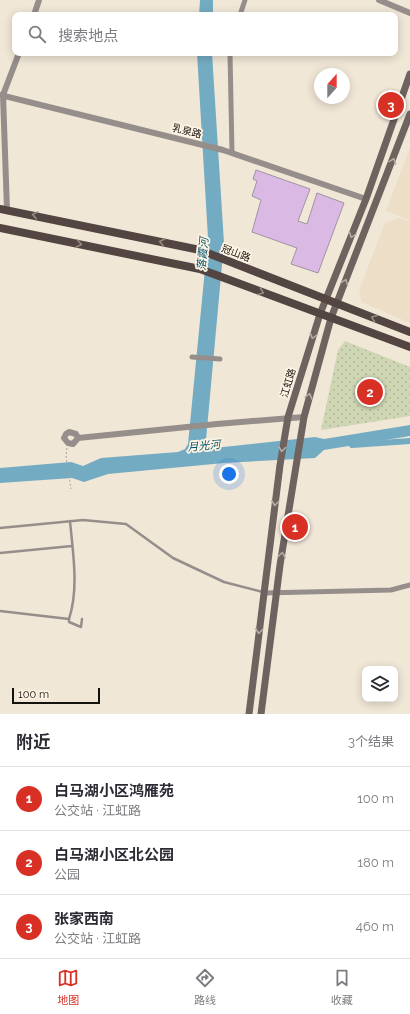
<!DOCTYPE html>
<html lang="zh">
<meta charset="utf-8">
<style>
body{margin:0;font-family:Raleway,"Noto Sans SC",sans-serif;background:#f7f7f7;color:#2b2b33}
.controls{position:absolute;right:12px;bottom:12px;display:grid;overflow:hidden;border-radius:8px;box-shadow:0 2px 10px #0003}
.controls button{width:36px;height:36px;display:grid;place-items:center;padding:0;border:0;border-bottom:1px solid #e1e1e2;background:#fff;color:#2b2b33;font:20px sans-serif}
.compass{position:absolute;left:314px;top:68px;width:36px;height:36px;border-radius:50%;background:#fff;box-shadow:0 2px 10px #0003;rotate:21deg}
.scale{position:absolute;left:12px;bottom:10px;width:88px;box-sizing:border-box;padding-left:4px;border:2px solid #15110c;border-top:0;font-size:11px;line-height:14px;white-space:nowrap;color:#15110c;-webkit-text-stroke:3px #fff4e4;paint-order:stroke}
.you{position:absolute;left:229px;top:474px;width:14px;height:14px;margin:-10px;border:3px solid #fff;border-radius:50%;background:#1a73e8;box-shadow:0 0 0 6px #1a73e833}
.badge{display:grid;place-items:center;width:26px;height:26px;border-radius:50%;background:#d93025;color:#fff;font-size:13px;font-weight:700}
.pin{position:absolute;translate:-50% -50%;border:2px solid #fff;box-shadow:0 1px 4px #0006}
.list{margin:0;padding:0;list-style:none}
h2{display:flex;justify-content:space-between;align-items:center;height:52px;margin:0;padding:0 16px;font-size:17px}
h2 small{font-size:13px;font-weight:400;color:#7c7c81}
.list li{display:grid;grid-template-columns:26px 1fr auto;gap:12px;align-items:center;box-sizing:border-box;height:64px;padding:0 16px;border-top:1px solid #e1e1e2}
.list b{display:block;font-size:15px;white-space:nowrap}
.list p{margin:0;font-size:13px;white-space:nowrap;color:#7c7c81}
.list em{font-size:13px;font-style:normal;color:#7c7c81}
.icon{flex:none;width:22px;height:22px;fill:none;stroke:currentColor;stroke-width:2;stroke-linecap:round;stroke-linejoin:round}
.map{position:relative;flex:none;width:410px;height:714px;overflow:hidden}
.search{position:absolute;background:#fff;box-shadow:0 2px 10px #0003;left:12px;right:12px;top:12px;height:44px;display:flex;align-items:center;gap:10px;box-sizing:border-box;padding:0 14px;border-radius:8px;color:#7c7c81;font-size:15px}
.sheet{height:244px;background:#fff}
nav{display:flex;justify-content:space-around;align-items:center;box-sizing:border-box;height:56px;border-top:1px solid #e1e1e2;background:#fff;font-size:11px;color:#7c7c81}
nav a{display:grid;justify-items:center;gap:2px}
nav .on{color:#d93025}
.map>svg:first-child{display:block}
</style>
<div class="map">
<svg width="410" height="714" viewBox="0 0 410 714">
<defs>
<pattern id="park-dots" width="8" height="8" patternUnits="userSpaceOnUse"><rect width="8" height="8" fill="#cfd6b3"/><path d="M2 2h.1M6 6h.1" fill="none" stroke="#b1b799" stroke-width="1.8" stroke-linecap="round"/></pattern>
</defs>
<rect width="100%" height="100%" fill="#f1e7d7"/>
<path fill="#ecdec7" d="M410 148V220L386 211Z
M399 218 410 221V323L362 302 359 291 385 223Z"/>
<path fill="url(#park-dots)" d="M345 341 410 367V416L321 430 338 350Z"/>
<path fill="#73acc2" d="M200 0H213V15H199Z
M197 53H212L224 243 206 440 208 445 214 448 315 437 324 439 410 425V436L324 450 315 458 224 463 108 474 84 482 72 478 0 483V468L71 462 83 466 101 458 178 452 185 449 188 444 208 238Z"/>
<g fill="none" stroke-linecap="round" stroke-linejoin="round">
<path stroke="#73acc2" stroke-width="6" d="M352 445 410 441"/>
</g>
<path fill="#dabae5" stroke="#9e93a2" d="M256 170 310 189 298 221 307 224 317 193 344 203 318 273 291 264 297 248 252 232 261 200 252 196 257 181 253 179Z"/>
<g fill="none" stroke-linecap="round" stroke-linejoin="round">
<path stroke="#a9a195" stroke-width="1" stroke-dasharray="2 2" stroke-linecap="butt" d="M67 448 66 456 71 489"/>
<path stroke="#968e8b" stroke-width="2.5" d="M0 528 83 520 126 524 173 558 224 582 263 592
M0 553 72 546
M0 611 69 619V622L81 627 82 619
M69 619C79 588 73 554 70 521"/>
<path stroke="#968e8b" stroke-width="5" d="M240 15 245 0
M230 53 232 153
M192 357 220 359
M264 593 391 590 410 585"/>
<path stroke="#968e8b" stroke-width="6" d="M379 0 410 13
M34 15 39 0
M0 95 223 150 366 199
M7 210 3 95 19 53
M78 438 73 444 68 443 64 438 66 434 69 432 76 434 78 438 217 424 304 417"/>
<path stroke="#6f635f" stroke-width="7" d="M249 714 280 465 288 417 320 314 366 199 410 74
M261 714 280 565 304 417 331 318 410 114"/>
<path stroke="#534541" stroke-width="8" d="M0 209 200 250 410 332
M0 228 200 269 410 347"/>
</g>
<defs><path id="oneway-chevron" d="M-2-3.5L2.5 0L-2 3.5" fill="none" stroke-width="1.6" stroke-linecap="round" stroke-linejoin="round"/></defs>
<g stroke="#b7aca2">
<use href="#oneway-chevron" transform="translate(393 161) rotate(-70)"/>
<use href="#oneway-chevron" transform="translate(352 235) rotate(111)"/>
<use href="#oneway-chevron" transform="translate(345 282) rotate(-69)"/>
<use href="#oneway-chevron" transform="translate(313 336) rotate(107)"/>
<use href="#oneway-chevron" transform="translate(309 396) rotate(-75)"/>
<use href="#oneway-chevron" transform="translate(282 449) rotate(98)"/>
<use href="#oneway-chevron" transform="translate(275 503) rotate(97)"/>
<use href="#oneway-chevron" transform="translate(282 555) rotate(-82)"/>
<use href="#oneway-chevron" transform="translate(259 631) rotate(97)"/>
</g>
<g stroke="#988b82">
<use href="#oneway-chevron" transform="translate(35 215) rotate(-168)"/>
<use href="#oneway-chevron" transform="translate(162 242) rotate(-168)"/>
<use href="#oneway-chevron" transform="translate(79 244) rotate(12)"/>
<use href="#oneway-chevron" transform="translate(261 292) rotate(21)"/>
<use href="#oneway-chevron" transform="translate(374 318) rotate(-159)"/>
</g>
<g text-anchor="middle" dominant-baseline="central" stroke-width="3.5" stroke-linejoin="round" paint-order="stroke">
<g font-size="10" fill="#15110c" stroke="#fff4e4">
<text transform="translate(187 131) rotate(14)">乳泉路</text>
<text transform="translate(236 253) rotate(21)">冠山路</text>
<text transform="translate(288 383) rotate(-73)">江虹路</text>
</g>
<g font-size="11" font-style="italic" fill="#005169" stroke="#fff4e4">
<text transform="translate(203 254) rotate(-85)">落霞河</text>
<text transform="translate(204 446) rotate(-5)">月光河</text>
</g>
</g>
</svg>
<div class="controls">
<button><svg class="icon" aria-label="layers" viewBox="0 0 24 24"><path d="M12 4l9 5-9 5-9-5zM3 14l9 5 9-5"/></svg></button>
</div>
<svg class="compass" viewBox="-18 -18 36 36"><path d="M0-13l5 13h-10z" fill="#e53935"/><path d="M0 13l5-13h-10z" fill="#7c7c81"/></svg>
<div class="scale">100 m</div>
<div class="you"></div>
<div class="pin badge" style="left:295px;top:527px">1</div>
<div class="pin badge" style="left:370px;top:392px">2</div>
<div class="pin badge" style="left:391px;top:105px">3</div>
<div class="search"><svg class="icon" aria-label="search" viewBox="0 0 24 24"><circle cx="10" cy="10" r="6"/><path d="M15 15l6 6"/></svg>搜索地点</div>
</div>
<section class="sheet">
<h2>附近<small>3个结果</small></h2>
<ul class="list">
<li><span class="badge">1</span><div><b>白马湖小区鸿雁苑</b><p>公交站 · 江虹路</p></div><em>100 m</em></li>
<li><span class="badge">2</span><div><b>白马湖小区北公园</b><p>公园</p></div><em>180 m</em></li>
<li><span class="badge">3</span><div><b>张家西南</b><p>公交站 · 江虹路</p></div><em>460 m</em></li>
</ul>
</section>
<nav>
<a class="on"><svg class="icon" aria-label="map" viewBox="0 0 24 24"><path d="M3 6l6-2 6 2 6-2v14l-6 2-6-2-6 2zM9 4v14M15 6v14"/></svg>地图</a>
<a><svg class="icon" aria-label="directions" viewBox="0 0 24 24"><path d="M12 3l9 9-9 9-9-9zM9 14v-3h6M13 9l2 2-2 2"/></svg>路线</a>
<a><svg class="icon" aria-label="saved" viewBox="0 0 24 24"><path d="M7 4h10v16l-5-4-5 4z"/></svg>收藏</a>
</nav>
